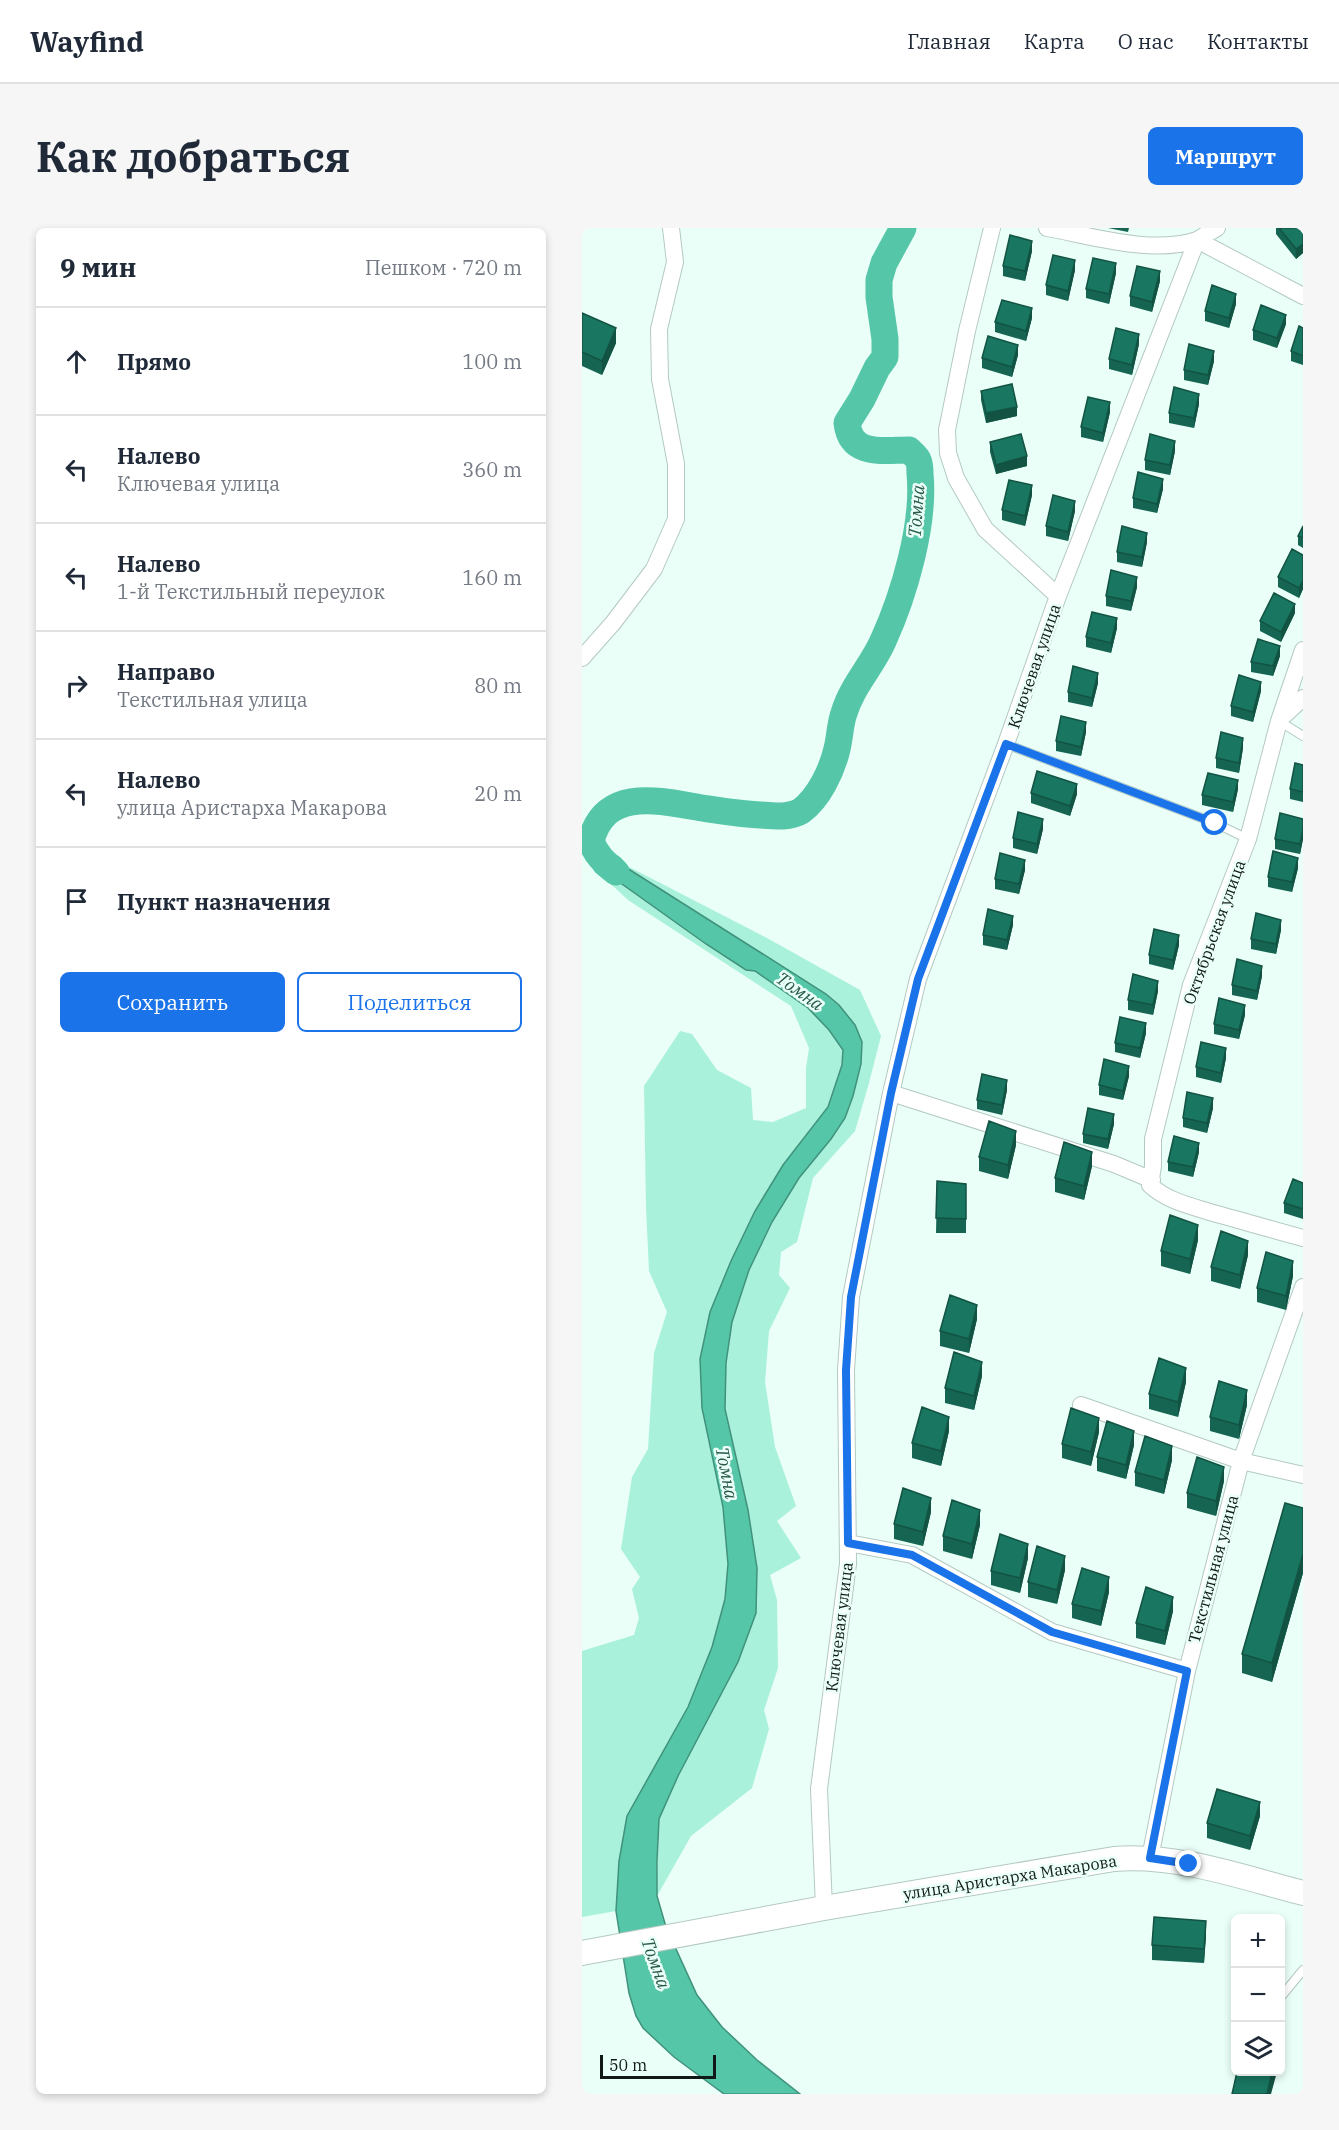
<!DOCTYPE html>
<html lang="ru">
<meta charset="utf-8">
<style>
body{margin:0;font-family:"IBM Plex Serif",serif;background:#f6f6f7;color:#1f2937}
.controls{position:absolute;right:18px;bottom:18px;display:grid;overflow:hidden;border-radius:9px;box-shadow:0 3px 9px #0003}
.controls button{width:54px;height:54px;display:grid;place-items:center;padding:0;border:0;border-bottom:2px solid #e0e1e3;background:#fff;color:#1f2937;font:30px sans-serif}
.scale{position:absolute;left:18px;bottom:15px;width:116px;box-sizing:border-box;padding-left:6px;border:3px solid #111917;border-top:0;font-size:16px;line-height:21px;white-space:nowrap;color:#111917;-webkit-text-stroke:4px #e9fff7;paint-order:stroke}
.stop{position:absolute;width:18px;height:18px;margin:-14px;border:4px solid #1a73e8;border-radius:50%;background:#fff}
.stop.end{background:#1a73e8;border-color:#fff;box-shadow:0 2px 6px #0008}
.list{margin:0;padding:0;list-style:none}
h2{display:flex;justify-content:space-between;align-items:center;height:78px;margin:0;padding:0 24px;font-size:26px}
h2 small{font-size:20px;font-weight:400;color:#747a83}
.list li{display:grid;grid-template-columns:39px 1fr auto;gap:18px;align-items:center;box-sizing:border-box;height:108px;padding:0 24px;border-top:2px solid #e0e1e3}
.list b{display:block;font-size:22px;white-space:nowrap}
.list p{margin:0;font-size:20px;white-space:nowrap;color:#747a83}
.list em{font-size:20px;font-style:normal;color:#747a83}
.actions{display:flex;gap:12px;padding:18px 24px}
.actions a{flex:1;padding:14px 0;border:2px solid #1a73e8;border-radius:9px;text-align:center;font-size:21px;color:#1a73e8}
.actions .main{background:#1a73e8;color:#fff}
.icon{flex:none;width:33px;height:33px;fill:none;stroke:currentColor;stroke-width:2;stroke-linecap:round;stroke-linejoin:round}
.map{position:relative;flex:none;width:721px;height:1866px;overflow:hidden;border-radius:9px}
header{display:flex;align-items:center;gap:36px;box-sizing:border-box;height:84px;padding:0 30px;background:#fff;border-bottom:2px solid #e0e1e3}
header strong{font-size:28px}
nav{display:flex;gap:33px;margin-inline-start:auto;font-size:21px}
.intro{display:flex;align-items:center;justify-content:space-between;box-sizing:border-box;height:144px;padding:0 36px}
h1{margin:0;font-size:42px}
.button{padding:15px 27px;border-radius:9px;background:#1a73e8;color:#fff;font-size:21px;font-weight:700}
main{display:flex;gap:36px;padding:0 36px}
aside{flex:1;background:#fff;border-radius:9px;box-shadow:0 3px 9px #0003}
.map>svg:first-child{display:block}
</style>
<header>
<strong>Wayfind</strong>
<nav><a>Главная</a><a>Карта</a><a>О нас</a><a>Контакты</a></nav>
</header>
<div class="intro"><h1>Как добраться</h1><a class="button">Маршрут</a></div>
<main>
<aside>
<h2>9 мин<small>Пешком · 720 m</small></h2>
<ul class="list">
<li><svg class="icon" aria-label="ahead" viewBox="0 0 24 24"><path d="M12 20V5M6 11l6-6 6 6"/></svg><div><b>Прямо</b></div><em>100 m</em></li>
<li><svg class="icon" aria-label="left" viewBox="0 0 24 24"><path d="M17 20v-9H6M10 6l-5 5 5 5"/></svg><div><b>Налево</b><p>Ключевая улица</p></div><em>360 m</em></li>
<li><svg class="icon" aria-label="left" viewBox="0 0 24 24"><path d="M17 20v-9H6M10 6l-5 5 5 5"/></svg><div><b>Налево</b><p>1-й Текстильный переулок</p></div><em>160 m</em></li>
<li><svg class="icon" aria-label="right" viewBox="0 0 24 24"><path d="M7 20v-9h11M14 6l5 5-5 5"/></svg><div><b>Направо</b><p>Текстильная улица</p></div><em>80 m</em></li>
<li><svg class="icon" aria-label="left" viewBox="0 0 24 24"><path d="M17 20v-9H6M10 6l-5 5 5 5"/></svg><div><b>Налево</b><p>улица Аристарха Макарова</p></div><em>20 m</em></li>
<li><svg class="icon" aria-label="arrive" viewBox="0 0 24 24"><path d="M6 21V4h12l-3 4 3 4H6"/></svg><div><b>Пункт назначения</b></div></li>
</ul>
<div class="actions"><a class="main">Сохранить</a><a>Поделиться</a></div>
</aside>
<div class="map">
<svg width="721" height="1866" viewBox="0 0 721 1866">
<rect width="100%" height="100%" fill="#e9fff7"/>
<path fill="#a9f1da" d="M26 628 185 710 278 762 299 808 287 855 273 903 231 950 215 1014 199 1024 197 1047 208 1060 187 1103 183 1154 193 1219 214 1278 195 1293 219 1330 188 1347 195 1372 196 1440 182 1482 187 1501 170 1560 109 1608 75 1668 77 1591 96 1548 175 1340 166 1282 143 1181 144 1135 150 1094 167 1042 190 994 217 950 249 911 263 890 271 868 279 836 280 814 273 797 257 777 244 766Z
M19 641 124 716 164 742 173 743 226 780 247 802 261 822 260 837 246 879 201 937 173 983 149 1033 128 1084 118 1131 120 1180 141 1279 146 1336 143 1371 130 1419 106 1479 45 1589 37 1633 34 1683 0 1689V1423L52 1407 57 1390 50 1361 58 1349 39 1321 50 1249 66 1221 72 1125 85 1084 67 1043 64 979 62 858 98 803 110 806 135 842 169 860 171 892 191 894 224 880V840L227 820 209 778 46 672 17 645Z"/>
<path fill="#55c6a8" stroke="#41927c" stroke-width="1.5" d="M26 628 244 766 257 777 273 797 280 814 279 836 271 868 263 890 249 911 217 950 190 994 167 1042 150 1094 144 1135 143 1181 166 1282 175 1340 174 1385 156 1434 96 1548 77 1591 75 1633V1668L84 1699 115 1767 140 1799 175 1832 218 1866H142L92 1829 61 1800 54 1788 47 1765 34 1683 37 1633 45 1588 106 1479 130 1419 143 1371 146 1336 141 1279 120 1180 118 1131 128 1084 149 1033 173 983 201 937 246 879 260 837 261 822 247 802 226 780 173 743 164 742 124 716 19 641Z"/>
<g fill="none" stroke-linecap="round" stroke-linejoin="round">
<path stroke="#55c6a8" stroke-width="27" d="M30 640 23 635 34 644C22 634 14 627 9 613 23 558 79 573 120 580 140 583 159 586 179 587 192 588 207 590 219 583 237 570 250 542 255 521 258 509 258 496 262 485 270 458 290 438 301 413 322 367 343 296 338 246 338 242 338 236 336 232 335 229 330 225 327 222 301 222 269 229 265 195L280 171 295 140 303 129V111L297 69V52L302 35 321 0"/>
<g stroke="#b4c9c2" stroke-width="10">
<path id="lane" d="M697 493 721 508
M424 516 633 595 666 611
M698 1770 721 1742"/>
</g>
<g stroke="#b4c9c2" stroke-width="18">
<path id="street" d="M410 0 385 103 365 202 366 225 374 250 403 301 476 368
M465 0C511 8 570 27 615 12L721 68
M721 422 697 493 666 611 609 757 571 911V938L568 957C585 973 609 978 631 985 661 993 691 1002 721 1010
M0 430 31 395 72 341 94 291V236L78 151 77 101 93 34 89 0
M699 490 721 470
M309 865 532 936 570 952
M499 1177 659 1233 721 1247
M266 1315 330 1327 470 1404 605 1443
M568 1630 605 1443 659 1233 721 1059
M242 1680 237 1561 266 1336 264 1142 269 1069 309 865 336 751 424 516 476 368 615 12 635 0"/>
</g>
<g stroke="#b4c9c2" stroke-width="26">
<path id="secondary" d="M0 1725 242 1680 532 1631C596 1626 659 1649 721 1665"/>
</g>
<use href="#lane" stroke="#fff" stroke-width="8"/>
<use href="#street" stroke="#fff" stroke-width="16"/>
<use href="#secondary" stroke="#fff" stroke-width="24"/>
</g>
<path fill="#166553" d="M526 0H547L546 4Z
M694 0H721V25L714 31 694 6Z
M450 23 443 53 421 48V38Z
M493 42 486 73 464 67V57Z
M534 45 527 76 504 70V61Z
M578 53 570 84 548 78V68Z
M654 76 647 100 623 93V83Z
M0 85 34 115 20 147 0 138Z
M450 90 444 113 413 104V94Z
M704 96 695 120 671 112V102Z
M721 100V137L709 133V123Z
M557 116 550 147 527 141V131Z
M436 127 430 149 400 140V130Z
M632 133 626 157 602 152V142Z
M399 163 435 188 404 195 399 172Z
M617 176 612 200 587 195V185Z
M528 184 521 214 499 209V199Z
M408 214 445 238 414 246 408 224Z
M593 223 588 247 563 242V232Z
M581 261 575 285 551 280V270Z
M450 267 443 298 420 292V282Z
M493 283 486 313 464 308V298Z
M721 298V320L716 317V308Z
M565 314 560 339 535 334V324Z
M721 327V361L717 370 696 359V349Z
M555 359 549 383 524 378V368Z
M713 385 699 414 678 403V393Z
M535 400 529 425 504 419V409Z
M698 428 691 448 669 444V434Z
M516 455 510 479 486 474V464Z
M679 463 671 494 649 488V478Z
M504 504 499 528 474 523V513Z
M661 520 657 545 634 540V530Z
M721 537V574L708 571V561Z
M656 561 651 584 620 577V567Z
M449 565 495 566 488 588 449 575Z
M721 591V611L718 626 693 621V611Z
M461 601 455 626 431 620V610Z
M716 640 710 664 686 659V649Z
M443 642 437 666 413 661V651Z
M431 697 425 722 401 717V707Z
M699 702 694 726 669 721V711Z
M597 717 591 742 567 736V727Z
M680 748 675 772 650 767V757Z
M576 763 571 787 546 782V772Z
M663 787 657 811 632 806V796Z
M564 805 558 830 533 824V815Z
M644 830 639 855 614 849V839Z
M547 848 541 872 517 867V857Z
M425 862 420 887 395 881V872Z
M631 880 625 905 601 899V890Z
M532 896 526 921 501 915V906Z
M434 917 426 951 397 943V929Z
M617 924 611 949 586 943V934Z
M510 938 502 972 473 964V950Z
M355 953 384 956V1005H354Z
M721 955V991L702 985V975Z
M616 1012 608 1046 579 1038V1023Z
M666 1027 658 1061 629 1053V1039Z
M711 1048 704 1082 675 1074V1060Z
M395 1091 387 1125 358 1118V1103Z
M400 1148 392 1182 363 1175V1160Z
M604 1154 596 1189 567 1181V1166Z
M665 1177 657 1211 628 1203V1189Z
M367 1203 359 1238 330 1230V1215Z
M517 1204 509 1238 480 1230V1216Z
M552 1217 544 1251 515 1243V1229Z
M590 1232 582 1266 553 1258V1244Z
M642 1253 634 1288 605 1280V1265Z
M721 1280V1345L690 1454 660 1445V1426Z
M349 1284 341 1318 312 1311V1296Z
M398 1297 390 1331 361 1323V1308Z
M446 1330 438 1365 409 1357V1343Z
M483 1342 475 1376 446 1369V1354Z
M527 1364 519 1398 490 1390V1376Z
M591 1383 583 1417 554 1410V1395Z
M678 1588 668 1622 625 1610V1595Z
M624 1707 622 1735 570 1732V1717Z"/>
<path fill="#125343" d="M450 13V23L443 53V43Z
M721 16V25L714 31V21Z
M493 32V42L486 73V63Z
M534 35V45L527 76V66Z
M578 43V53L570 84V74Z
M654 66V76L647 100V90Z
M450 80V90L444 113V103Z
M704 87V96L695 120V110Z
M34 100V115L20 147V133Z
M557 106V116L550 147V137Z
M436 117V127L430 149V139Z
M632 123V133L626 157V147Z
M617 166V176L612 200V190Z
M528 174V184L521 214V205Z
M435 179V188L404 195V185Z
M593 213V223L588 247V237Z
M445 228V238L414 246V237Z
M581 251V261L575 285V276Z
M450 257V267L443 298V288Z
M493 273V283L486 313V304Z
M565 305V314L560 339V329Z
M555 349V359L549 383V373Z
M721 352V361L717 370V360Z
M713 376V385L699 414V404Z
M535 390V400L529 425V415Z
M698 418V428L691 448V438Z
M516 445V455L510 479V470Z
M679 454V463L671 494V484Z
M504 494V504L499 528V519Z
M661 510V520L657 545V535Z
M656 552V561L651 584V574Z
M495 556V566L488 588V578Z
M461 591V601L455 626V616Z
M721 601V611L718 626V616Z
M716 630V640L710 664V654Z
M443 632V642L437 666V656Z
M431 688V697L425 722V712Z
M699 692V702L694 726V716Z
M597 707V717L591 742V732Z
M680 738V748L675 772V763Z
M576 753V763L571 787V777Z
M663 777V787L657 811V802Z
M564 795V805L558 830V820Z
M644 820V830L639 855V845Z
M547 838V848L541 872V863Z
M425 852V862L420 887V877Z
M631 870V880L625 905V895Z
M532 886V896L526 921V911Z
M434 903V917L426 951V937Z
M617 915V924L611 949V939Z
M510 924V938L502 972V958Z
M616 997V1012L608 1046V1031Z
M666 1013V1027L658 1061V1047Z
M711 1033V1048L704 1082V1068Z
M395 1077V1091L387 1125V1111Z
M400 1134V1148L392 1182V1168Z
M604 1140V1154L596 1189V1174Z
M665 1162V1177L657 1211V1197Z
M367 1189V1203L359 1238V1223Z
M517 1190V1204L509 1238V1224Z
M552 1203V1217L544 1251V1237Z
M590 1218V1232L582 1266V1252Z
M642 1239V1253L634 1288V1273Z
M349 1270V1284L341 1318V1304Z
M398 1282V1297L390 1331V1316Z
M446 1316V1330L438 1365V1350Z
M721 1326V1345L690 1454V1435Z
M483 1328V1342L475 1376V1362Z
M527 1349V1364L519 1398V1383Z
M591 1369V1383L583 1417V1403Z
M678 1574V1588L668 1622V1608Z
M624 1693V1707L622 1735V1721Z
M690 1844H695L689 1866H685Z"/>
<path fill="#197660" stroke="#125343" stroke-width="1.5" d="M697 0H721V16L714 21Z
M428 7 450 13 443 43 421 38Z
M471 27 493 32 486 63 464 57Z
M511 30 534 35 527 66 504 61Z
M555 38 578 43 570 74 548 68Z
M630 57 654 66 647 90 623 83Z
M420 72 450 80 444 103 413 94Z
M679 77 704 87 695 110 671 102Z
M0 85 34 100 20 133 0 124Z
M717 98 721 100V128L709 123Z
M534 100 557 106 550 137 527 131Z
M406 108 436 117 430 139 400 130Z
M607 116 632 123 626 147 602 142Z
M430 156 435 179 404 185 399 163Z
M592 159 617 166 612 190 587 185Z
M506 169 528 174 521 205 499 199Z
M439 206 445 228 414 237 408 214Z
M568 206 593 213 588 237 563 232Z
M556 244 581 251 575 276 551 270Z
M427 252 450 257 443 288 420 282Z
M471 267 493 273 486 304 464 298Z
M540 298 565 305 560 329 535 324Z
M721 298V310L716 308Z
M710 321 721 327V352L717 360 696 349Z
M529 342 555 349 549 373 524 368Z
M692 365 713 376 699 404 678 393Z
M510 384 535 390 529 415 504 409Z
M676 411 698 418 691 438 669 434Z
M491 438 516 445 510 470 486 464Z
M657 447 679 454 671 484 649 478Z
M479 488 504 494 499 519 474 513Z
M639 504 661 510 657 535 634 530Z
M713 535 721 537V564L708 561Z
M455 543 495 556 488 578 449 565Z
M626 545 656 552 651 574 620 567Z
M436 584 461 591 455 616 431 610Z
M698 585 721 591V601L718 616 693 611Z
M691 623 716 630 710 654 686 649Z
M418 625 443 632 437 656 413 651Z
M406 681 431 688 425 712 401 707Z
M674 685 699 692 694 716 669 711Z
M572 701 597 707 591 732 567 727Z
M655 731 680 738 675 763 650 757Z
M551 746 576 753 571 777 546 772Z
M637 770 663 777 657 802 632 796Z
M538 789 564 795 558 820 533 815Z
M619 814 644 820 639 845 614 839Z
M522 831 547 838 541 863 517 857Z
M400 846 425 852 420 877 395 872Z
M605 864 631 870 625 895 601 890Z
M506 880 532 886 526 911 501 906Z
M407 893 434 903 426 937 397 929Z
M592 908 617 915 611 939 586 934Z
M482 914 510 924 502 958 473 950Z
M711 951 721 955V981L702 975Z
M355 953 384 956V991L354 990Z
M588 987 616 997 608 1031 579 1023Z
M639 1003 666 1013 658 1047 629 1039Z
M684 1024 711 1033 704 1068 675 1060Z
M368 1067 395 1077 387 1111 358 1103Z
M372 1124 400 1134 392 1168 363 1160Z
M577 1130 604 1140 596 1174 567 1166Z
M637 1153 665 1162 657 1197 628 1189Z
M340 1179 367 1189 359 1223 330 1215Z
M489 1180 517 1190 509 1224 480 1216Z
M525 1193 552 1203 544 1237 515 1229Z
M563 1208 590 1218 582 1252 553 1244Z
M615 1229 642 1239 634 1273 605 1265Z
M321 1260 349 1270 341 1304 312 1296Z
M370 1272 398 1282 390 1316 361 1308Z
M703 1275 721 1280V1326L690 1435 660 1426Z
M418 1306 446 1316 438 1350 409 1343Z
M455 1318 483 1328 475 1362 446 1354Z
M500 1340 527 1349 519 1383 490 1376Z
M564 1359 591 1369 583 1403 554 1395Z
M635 1561 678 1574 668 1608 625 1595Z
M572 1689 624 1693 622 1721 570 1717Z
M655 1844H690L685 1866H650Z"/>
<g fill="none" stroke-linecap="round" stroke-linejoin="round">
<path stroke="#1a73e8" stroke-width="8" d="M607 1636 568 1630 605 1443 470 1404 330 1327 266 1315 264 1142 269 1069 309 865 336 751 424 516 633 595"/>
</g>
<g text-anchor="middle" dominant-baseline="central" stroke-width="5" stroke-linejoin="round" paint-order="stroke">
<g font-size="16" fill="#111917" stroke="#e9fff7">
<text transform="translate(452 438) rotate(-71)">Ключевая улица</text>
<text transform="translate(632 704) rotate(-70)">Октябрьская улица</text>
<text transform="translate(631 1341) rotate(-75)">Текстильная улица</text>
<text transform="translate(257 1399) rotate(-83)">Ключевая улица</text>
<text transform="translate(428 1649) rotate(-9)">улица Аристарха Макарова</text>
</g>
<g font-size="18" font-style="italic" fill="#2a594c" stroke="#e9fff7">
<text transform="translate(334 283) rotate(-86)">Томна</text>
<text transform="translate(218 763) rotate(35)">Томна</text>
<text transform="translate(145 1245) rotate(79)">Томна</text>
<text transform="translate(74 1735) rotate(70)">Томна</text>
</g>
</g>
</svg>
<div class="controls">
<button>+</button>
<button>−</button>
<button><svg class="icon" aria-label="layers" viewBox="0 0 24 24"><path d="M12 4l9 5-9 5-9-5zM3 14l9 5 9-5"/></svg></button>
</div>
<div class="scale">50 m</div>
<div class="stop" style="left:633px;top:595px"></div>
<div class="stop end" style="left:607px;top:1636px"></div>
</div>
</main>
